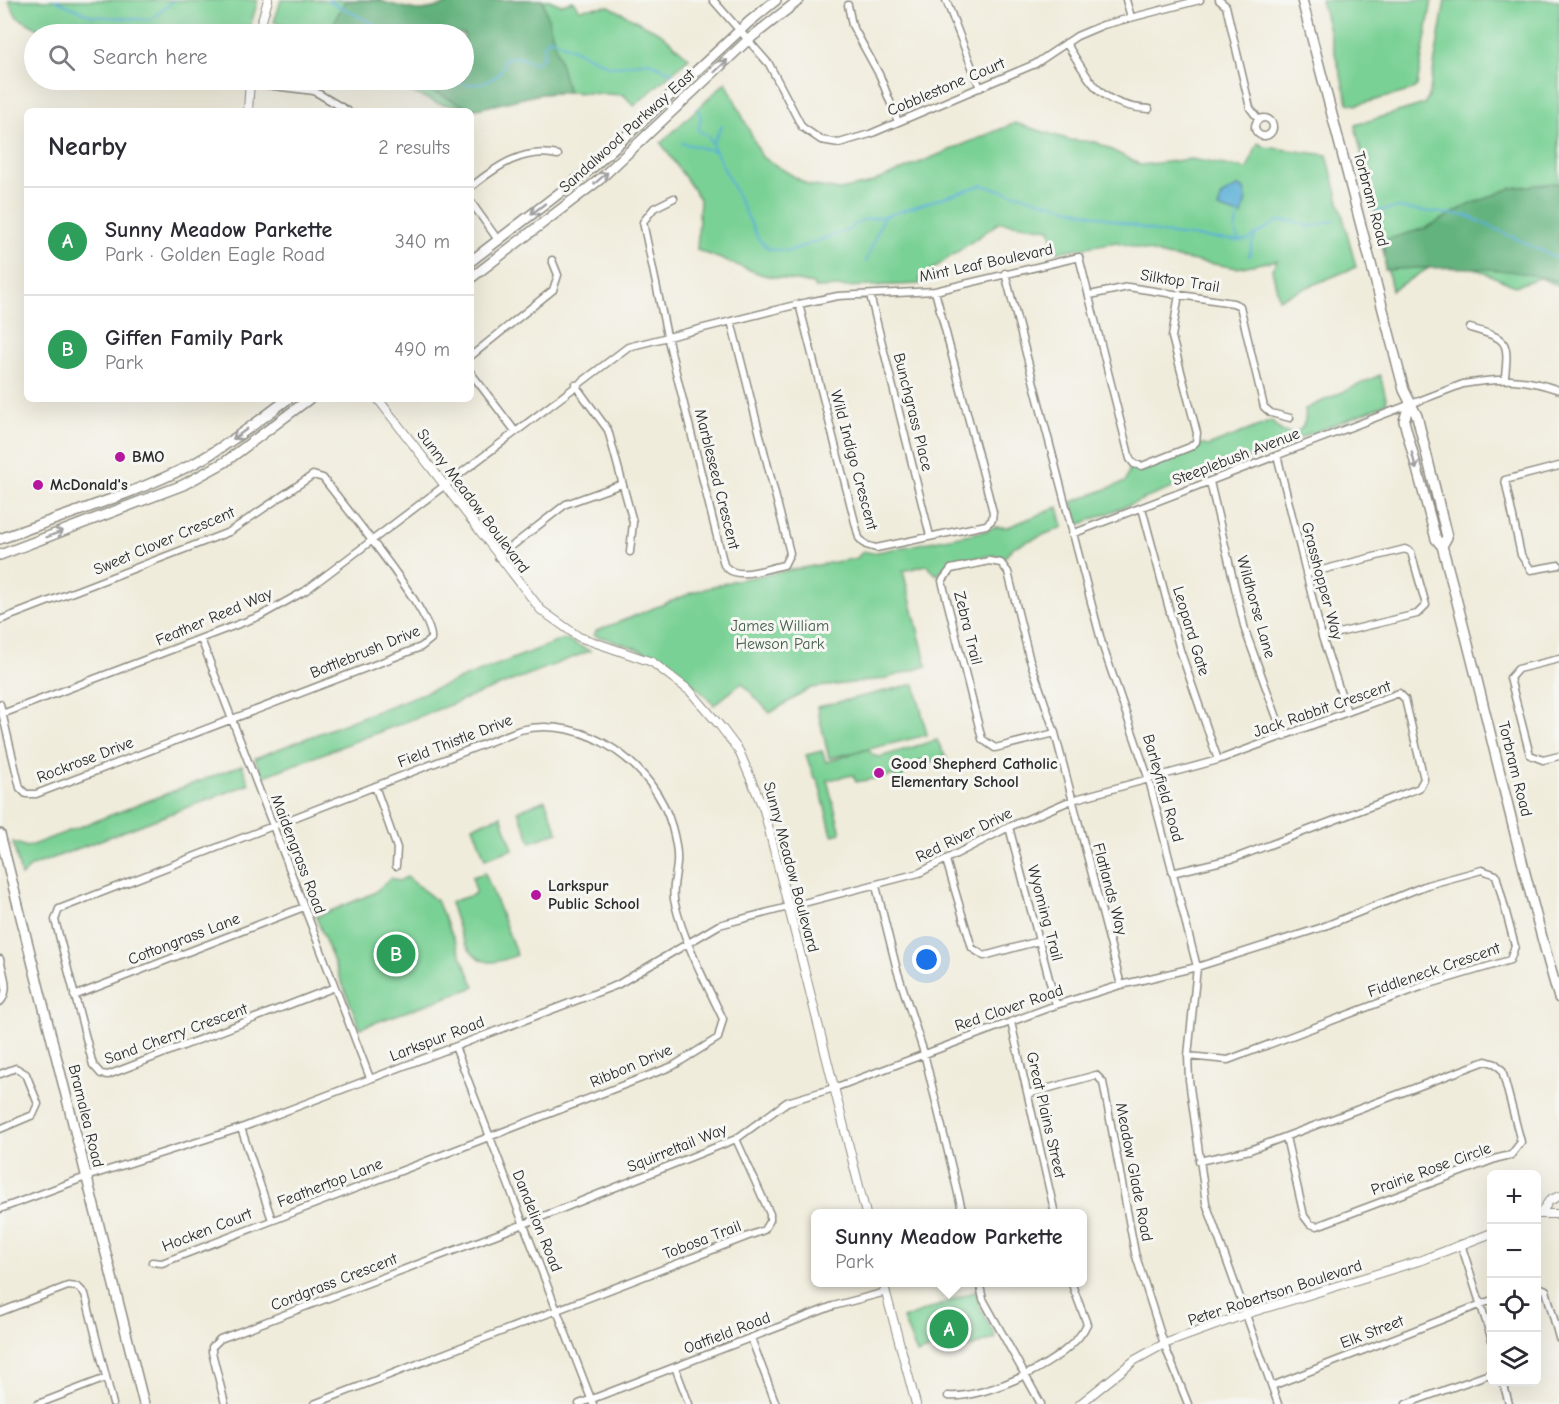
<!DOCTYPE html>
<meta charset="utf-8">
<style>
body{margin:0;font-family:"Comic Neue",sans-serif;background:#f7f7f7;color:#2b2b33}
.controls{position:absolute;right:18px;bottom:18px;display:grid;overflow:hidden;border-radius:9px;box-shadow:0 6px 24px #0002}
.controls button{width:54px;height:54px;display:grid;place-items:center;padding:0;border:0;border-bottom:2px solid #e1e1e2;background:#fff;color:#2b2b33;font:30px sans-serif}
.you{position:absolute;left:927px;top:960px;width:21px;height:21px;margin:-15px;border:4px solid #fff;border-radius:50%;background:#1a73e8;box-shadow:0 0 0 9px #1a73e833}
.badge{display:grid;place-items:center;width:39px;height:39px;border-radius:50%;background:#0f766e;color:#fff;font-size:20px;font-weight:700}
.pin{position:absolute;translate:-50% -50%;border:3px solid #fff;box-shadow:0 2px 6px #0006}
.popup{position:absolute;left:811px;top:1209px;width:276px;height:78px;box-sizing:border-box;display:grid;place-content:center;border-radius:9px;background:#fff;filter:drop-shadow(0 2px 4px #0005);font-size:20px;white-space:nowrap;color:#7c7c81}
.popup b{font-size:22px;color:#2b2b33}
.popup::after{content:'';position:absolute;left:50%;top:100%;margin-left:-12px;border:12px solid transparent;border-top-color:#fff}
.list{margin:0;padding:0;list-style:none}
h2{display:flex;justify-content:space-between;align-items:center;height:78px;margin:0;padding:0 24px;font-size:26px}
h2 small{font-size:20px;font-weight:400;color:#7c7c81}
.list li{display:grid;grid-template-columns:39px 1fr auto;gap:18px;align-items:center;box-sizing:border-box;height:108px;padding:0 24px;border-top:2px solid #e1e1e2}
.list b{display:block;font-size:22px;white-space:nowrap}
.list p{margin:0;font-size:20px;white-space:nowrap;color:#7c7c81}
.list em{font-size:20px;font-style:normal;color:#7c7c81}
.icon{flex:none;width:33px;height:33px;fill:none;stroke:currentColor;stroke-width:2;stroke-linecap:round;stroke-linejoin:round}
.map{position:relative;flex:none;width:1559px;height:1404px;overflow:hidden}
.search{position:absolute;background:#fff;box-shadow:0 6px 24px #0002;left:24px;top:24px;width:450px;height:66px;display:flex;align-items:center;gap:15px;box-sizing:border-box;padding:0 21px;border-radius:33px;color:#7c7c81;font-size:22px}
.panel{position:absolute;background:#fff;box-shadow:0 6px 24px #0002;left:24px;top:108px;width:450px;height:294px;border-radius:9px}
.map>svg:first-child{display:block}
</style>
<div class="map">
<svg width="1559" height="1404" viewBox="0 0 1559 1404">
<rect width="100%" height="100%" fill="#f6f6f2"/>
<filter id="ink" filterUnits="userSpaceOnUse"><feTurbulence type="fractalNoise" baseFrequency=".0167" numOctaves="2"/><feDisplacementMap in="SourceGraphic" scale="12" xChannelSelector="R" yChannelSelector="G"/><feConvolveMatrix kernelMatrix="1 2 1 2 8 2 1 2 1" color-interpolation-filters="sRGB"/></filter>
<filter id="wash" filterUnits="userSpaceOnUse"><feTurbulence type="fractalNoise" baseFrequency=".008" numOctaves="4" result="noise"/><feDisplacementMap in="SourceGraphic" scale="24" xChannelSelector="R" yChannelSelector="G"/><feGaussianBlur stdDeviation="1.35" result="paint"/><feColorMatrix in="noise" values="0 0 0 0 0 0 0 0 0 0 0 0 0 0 0 0 0 1.4 0 .05"/><feComposite in="paint" operator="in"/></filter>
<g filter="url(#wash)">
<rect width="100%" height="100%" fill="#f0ecdb"/>
<path fill="#7ad195" stroke="#527e60" stroke-width="1.5" d="M8 0H258L248 34H47L17 17Z
M281 0H379L401 9 417 11 444 6 456 0H549L561 5 573 1 579 9 609 6 662 34 689 58 634 106 624 95 568 92 540 94 474 109 437 103 382 80H464V34H304L274 22Z
M1321 0H1432L1417 86 1410 91 1356 105 1348 103Z
M1445 0H1559V286L1540 278 1515 286 1469 266 1439 262 1392 290 1355 125 1424 104 1429 96Z
M726 82 762 157 808 185 840 190 868 184 1015 123 1070 140 1096 142 1141 165 1191 159 1247 169 1258 143 1265 147 1327 155 1356 267 1279 299 1272 269 1277 260 1237 268 1166 256 1117 242 1056 252 1050 229 1000 222 920 278 921 284 815 288 813 284 763 275 697 250 700 199 661 143Z
M1380 375 1387 402 1379 407 1078 525 1072 502 1125 482 1130 467 1139 472 1145 470 1196 450 1200 444 1208 446 1272 421C1285 442 1309 435 1305 409Z
M1058 507 1063 527 1013 547 1005 557C990 552 946 562 937 575L926 565 903 571 927 666 884 679 811 688 770 713 742 683 714 705C670 658 654 653 594 635L596 631 694 592 736 580 857 558 863 551 872 553 986 531 994 527H1008Z
M564 639 590 651 262 777 255 758Z
M915 684 927 735 869 749 872 755 880 757 937 740 948 762 920 760V762L908 767 901 780 896 782 895 775 856 782 853 775 827 780 841 833 832 835 818 780 814 777 806 755 822 751 826 762 869 749 829 758 817 707Z
M242 765 249 784 32 866 21 876 13 842 27 847Z
M545 800 558 832 531 842 518 811Z
M501 816 513 849 485 859 473 826Z
M485 873 517 955C509 958 498 963 490 962 463 959 457 922 450 902L473 895 476 891 472 877Z
M407 877 437 901 475 987 360 1028 316 917 374 893 391 878 399 881Z
M976 1291 980 1307 996 1338 959 1351 941 1344 917 1354 903 1319Z"/>
<path fill="#63b37e" stroke="#476f54" stroke-width="1.5" d="M377 0C411 9 420 17 456 0H543L568 92 540 94 473 110 409 80H464V34H343L335 20 345 1Z
M1554 183 1559 184V282C1503 265 1444 266 1385 270L1384 240 1426 228 1464 207 1511 188Z"/>
<path fill="#5bb0d8" stroke="#436e82" stroke-width="1.5" d="M1239 186 1244 189 1246 199 1242 216 1218 208 1222 195Z"/>
<g fill="none" stroke-linecap="round" stroke-linejoin="round">
<path stroke="#5bb0d8" stroke-width="2" d="M55 0 91 16 150 20 175 0
M327 0 393 34
M451 80C469 90 505 83 504 58L518 57 536 64 544 55V44L550 38 611 67 648 62 673 73
M698 108 701 119 698 130 708 136 759 240 769 249 789 251 848 230 862 220 883 217 982 185 1161 233 1239 241 1248 240 1278 221H1294L1309 227 1335 220
M682 143 714 151
M712 144 722 126
M1377 211 1397 208 1468 216 1559 259
M1239 212 1235 231 1239 241
M1249 256 1255 235
M866 262 883 217"/>
</g>
</g>
<g filter="url(#ink)">
<g fill="none" stroke-linecap="round" stroke-linejoin="round">
<g stroke="#8e8c83" stroke-width="9">
<path id="minor" d="M713 0 769 64 802 127 821 140 839 143 870 134 1035 64 1077 36 1103 25 1200 0
M946 0 980 88
M1126 0 1131 17
M1219 0 1226 6 1250 108 1259 120
M848 5 852 25 880 76 898 122
M1066 43C1091 81 1098 106 1149 109
M250 83 314 91 348 111
M1255 127a9 9 0 1 1 18 0a9 9 0 1 1-18 0Z
M471 187C497 166 524 147 558 155
M674 198 654 208 643 222 667 336 724 565C736 582 766 568 784 565L790 553 731 321
M471 202 498 240
M1005 273 1102 644 1149 780 1197 967 1188 1056 1189 1080 1206 1203 1278 1404
M870 295 930 536
M1090 295 1128 287 1233 303 1240 306 1264 407 1271 413 1290 418
M799 304 859 538 866 545 876 548 986 525 992 520 993 512 935 291
M1470 328C1507 339 1509 339 1505 377
M471 356 553 290 558 275 552 260
M471 373 515 431
M575 385 608 430 633 522 630 552
M1277 455 1322 637 1347 712
M1559 466 1505 480 1521 555 1531 570 1559 565
M1210 482 1245 630 1284 737
M1142 508 1180 650 1218 760
M1072 534 1463 384C1502 378 1520 377 1559 390
M498 557 566 504 622 484
M1306 574 1405 549 1411 552 1426 605 1417 614 1322 637
M0 620 229 532 313 475 323 478C342 503 436 616 431 639L421 647 36 794H26L20 788 0 704
M201 639 370 1078
M1559 659 1518 669 1510 678 1530 755 1543 760 1559 756
M2 714 260 616 305 591 628 347 799 304 838 296 935 291 1079 257 1130 459 1134 464 1142 466 1190 447 1196 442 1197 433 1172 337 1179 294
M1055 733 995 748 982 739 942 581 951 569 989 561 1001 563 1008 572 1029 657 1055 733 1121 985
M375 786 397 848 396 866
M1009 827 1056 1005
M946 860 972 948 984 956 1039 941
M876 886 897 970 924 1053 963 1214
M0 959C3 973 11 991 0 1002
M74 996 304 907
M1011 1022 1055 1214
M456 1049 593 1404
M0 1074 16 1068 26 1074 38 1104 33 1115 0 1129
M1028 1094 1096 1075 1103 1082 1135 1253 1164 1344 1188 1404
M241 1128 272 1220
M1199 1161 1250 1150 1486 1061 1496 1064 1502 1070 1521 1142 1511 1155 1498 1158 1317 1226 1310 1224 1304 1216 1286 1137
M0 1209 86 1177 241 1128 617 985 719 925 919 873 1009 827 1072 800 1218 760 1399 693 1405 699 1424 779 1419 788 1235 858 1172 873
M1461 1244 1492 1340
M152 1262 162 1263 673 1066 718 1038 723 1019C705 981 685 944 675 904 671 891 676 877 677 863 678 852 675 838 672 827 655 765 585 714 520 730L59 909 55 920 93 1065 101 1074 108 1075 335 987
M979 1282 983 1299 1041 1404
M1536 1286 1546 1290 1559 1338
M0 1312 68 1286 78 1287 85 1294 113 1404
M751 1338 776 1404
M675 1367 689 1404
M1503 1382 1509 1404
M1272 1386 1492 1300
M948 1396C986 1399 1072 1360 1087 1324L1071 1282
M38 1404 106 1378
M225 1404 212 1352V1347L220 1339 524 1224 736 1139 787 1102 834 1088 1056 1005 1121 985 1197 967 1320 928 1427 885 1482 870 1496 875 1515 946 1510 960 1426 985 1228 1060 1188 1056
M314 1404 764 1230 770 1220V1214L736 1139
M579 1404 833 1306 886 1292
M1406 1404 1492 1373"/>
</g>
<g stroke="#8e8c83" stroke-width="10">
<path id="tertiary" d="M258 34 268 0
M248 111 250 80
M378 399 541 610 579 637 652 662 690 691 721 727 739 751 764 810 866 1214
M1541 1213 1549 1201 1559 1196
M1540 1214H1559
M883 1282 916 1404
M1080 1404 1135 1360 1164 1344 1246 1314 1422 1260 1492 1233"/>
</g>
<g stroke="#8e8c83" stroke-width="12">
<path id="secondary" d="M1302 0 1404 390 1417 416 1447 537 1442 546
M471 261 592 168 749 22 776 0
M471 278 599 180 748 40 799 0
M1409 405 1404 421 1436 539 1442 546C1484 696 1515 849 1559 998
M0 539C64 515 132 495 193 464 227 446 257 422 288 399
M0 555 183 485 225 462 309 399
M0 834 144 1404"/>
</g>
<use href="#minor" stroke="#fff" stroke-width="6"/>
<use href="#tertiary" stroke="#fff" stroke-width="8"/>
<use href="#secondary" stroke="#fff" stroke-width="9"/>
</g>
<defs><path id="oneway-shaft" d="M-6 0H5M1.5-3L5.5 0L1.5 3" fill="none" stroke-width="1.6" stroke-linecap="round" stroke-linejoin="round" transform="scale(1.5)"/></defs>
<g stroke="#a0a0a0">
<use href="#oneway-shaft" transform="translate(721 66) rotate(-44)"/>
<use href="#oneway-shaft" transform="translate(601 178) rotate(-41)"/>
<use href="#oneway-shaft" transform="translate(538 209) rotate(142)"/>
<use href="#oneway-shaft" transform="translate(240 434) rotate(144)"/>
<use href="#oneway-shaft" transform="translate(1414 461) rotate(75)"/>
<use href="#oneway-shaft" transform="translate(55 534) rotate(-21)"/>
</g>
</g>
<g fill="#b5179e" stroke="#f6f6f2" stroke-width="2">
<circle cx="120" cy="457" r="6"/>
<circle cx="38" cy="485" r="6"/>
<circle cx="879" cy="773" r="6"/>
<circle cx="536" cy="895" r="6"/>
</g>
<g text-anchor="middle" dominant-baseline="central" stroke-width="6" stroke-linejoin="round" paint-order="stroke">
<g font-size="16" fill="#2b2b2b" stroke="#f6f6f2">
<text transform="translate(946 87) rotate(-23)">Cobblestone Court</text>
<text transform="translate(627 131) rotate(-42)">Sandalwood Parkway East</text>
<text transform="translate(1371 199) rotate(75)">Torbram Road</text>
<text transform="translate(986 263) rotate(-12)">Mint Leaf Boulevard</text>
<text transform="translate(1180 281) rotate(9)">Silktop Trail</text>
<text transform="translate(913 412) rotate(76)">Bunchgrass Place</text>
<text transform="translate(1236 457) rotate(-21)">Steeplebush Avenue</text>
<text transform="translate(854 460) rotate(75)">Wild Indigo Crescent</text>
<text transform="translate(717 479) rotate(76)">Marbleseed Crescent</text>
<text transform="translate(473 501) rotate(53)">Sunny Meadow Boulevard</text>
<text transform="translate(164 541) rotate(-23)">Sweet Clover Crescent</text>
<text transform="translate(1322 581) rotate(75)">Grasshopper Way</text>
<text transform="translate(1256 607) rotate(74)">Wildhorse Lane</text>
<text transform="translate(214 617) rotate(-23)">Feather Reed Way</text>
<text transform="translate(968 628) rotate(76)">Zebra Trail</text>
<text transform="translate(1191 631) rotate(73)">Leopard Gate</text>
<text transform="translate(365 652) rotate(-22)">Bottlebrush Drive</text>
<text transform="translate(1322 709) rotate(-19)">Jack Rabbit Crescent</text>
<text transform="translate(455 741) rotate(-21)">Field Thistle Drive</text>
<text transform="translate(85 760) rotate(-21)">Rockrose Drive</text>
<text transform="translate(1515 769) rotate(76)">Torbram Road</text>
<text transform="translate(1163 788) rotate(74)">Barleyfield Road</text>
<text transform="translate(964 835) rotate(-26)">Red River Drive</text>
<text transform="translate(298 854) rotate(69)">Maidengrass Road</text>
<text transform="translate(791 867) rotate(75)">Sunny Meadow Boulevard</text>
<text transform="translate(1110 889) rotate(75)">Flatlands Way</text>
<text transform="translate(1045 913) rotate(75)">Wyoming Trail</text>
<text transform="translate(184 939) rotate(-21)">Cottongrass Lane</text>
<text transform="translate(1434 970) rotate(-19)">Fiddleneck Crescent</text>
<text transform="translate(1009 1008) rotate(-19)">Red Clover Road</text>
<text transform="translate(176 1034) rotate(-20)">Sand Cherry Crescent</text>
<text transform="translate(437 1039) rotate(-21)">Larkspur Road</text>
<text transform="translate(631 1066) rotate(-23)">Ribbon Drive</text>
<text transform="translate(1046 1115) rotate(77)">Great Plains Street</text>
<text transform="translate(86 1116) rotate(76)">Bramalea Road</text>
<text transform="translate(677 1148) rotate(-22)">Squirreltail Way</text>
<text transform="translate(1431 1169) rotate(-20)">Prairie Rose Circle</text>
<text transform="translate(1134 1172) rotate(79)">Meadow Glade Road</text>
<text transform="translate(330 1183) rotate(-21)">Feathertop Lane</text>
<text transform="translate(537 1221) rotate(68)">Dandelion Road</text>
<text transform="translate(207 1230) rotate(-21)">Hocken Court</text>
<text transform="translate(702 1240) rotate(-21)">Tobosa Trail</text>
<text transform="translate(334 1282) rotate(-21)">Cordgrass Crescent</text>
<text transform="translate(1275 1293) rotate(-18)">Peter Robertson Boulevard</text>
<text transform="translate(1372 1332) rotate(-21)">Elk Street</text>
<text transform="translate(727 1333) rotate(-21)">Oatfield Road</text>
</g>
<g font-size="16" font-weight="bold" fill="#2b2b2b" stroke="#f6f6f2" text-anchor="start">
<text x="132" y="457">BMO</text>
<text x="50" y="485">McDonald's</text>
<text x="891" y="764">Good Shepherd Catholic<tspan x="891" dy="18">Elementary School</tspan></text>
<text x="548" y="886">Larkspur<tspan x="548" dy="18">Public School</tspan></text>
</g>
<g font-size="16" fill="#435d4b" stroke="#f6f6f2">
<text x="780" y="626">James William<tspan x="780" dy="18">Hewson Park</tspan></text>
</g>
</g>
</svg>
<div class="controls">
<button>+</button>
<button>−</button>
<button><svg class="icon" aria-label="locate" viewBox="0 0 24 24"><circle cx="12" cy="12" r="6"/><path d="M12 2v4M12 18v4M2 12h4M18 12h4"/></svg></button>
<button><svg class="icon" aria-label="layers" viewBox="0 0 24 24"><path d="M12 4l9 5-9 5-9-5zM3 14l9 5 9-5"/></svg></button>
</div>
<div class="you"></div>
<div class="pin badge" style="left:949px;top:1329px;background:#2e9e5b">A</div>
<div class="popup"><b>Sunny Meadow Parkette</b>Park</div>
<div class="pin badge" style="left:396px;top:954px;background:#2e9e5b">B</div>
<div class="search"><svg class="icon" aria-label="search" viewBox="0 0 24 24"><circle cx="10" cy="10" r="6"/><path d="M15 15l6 6"/></svg>Search here</div>
<section class="panel">
<h2>Nearby<small>2 results</small></h2>
<ul class="list">
<li><span class="badge" style="background:#2e9e5b">A</span><div><b>Sunny Meadow Parkette</b><p>Park · Golden Eagle Road</p></div><em>340 m</em></li>
<li><span class="badge" style="background:#2e9e5b">B</span><div><b>Giffen Family Park</b><p>Park</p></div><em>490 m</em></li>
</ul>
</section>
</div>
